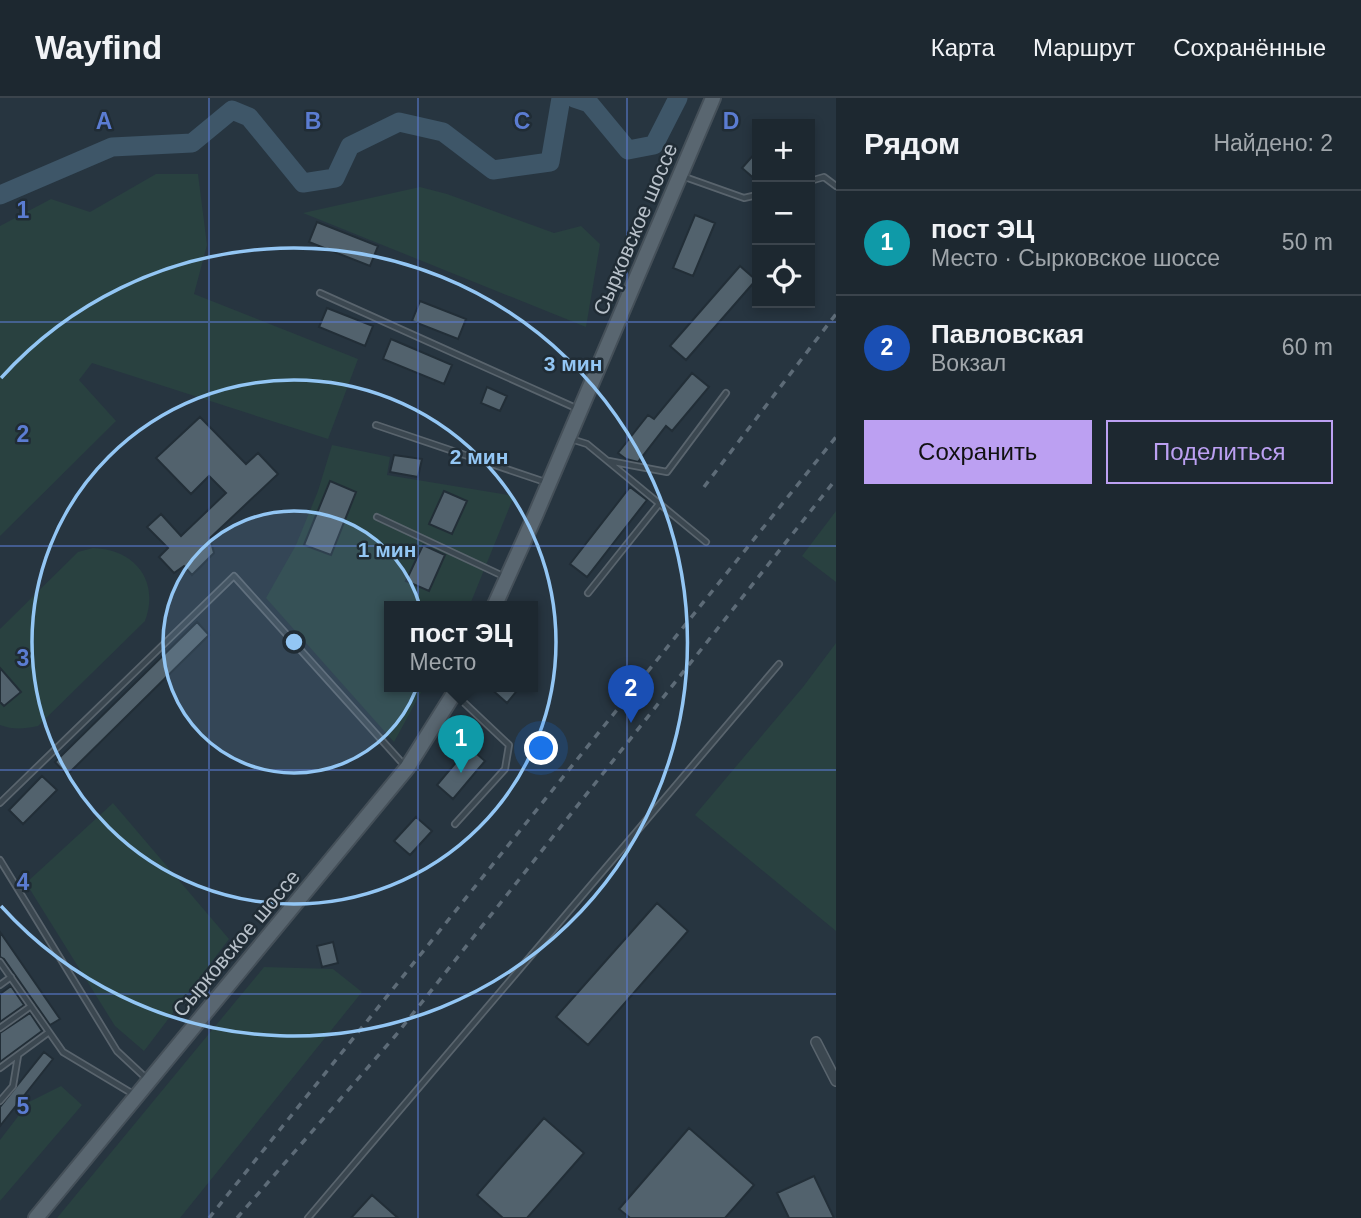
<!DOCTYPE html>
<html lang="ru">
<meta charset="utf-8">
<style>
body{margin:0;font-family:Helvetica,sans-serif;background:#2a343c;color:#f1f3f6}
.controls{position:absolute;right:21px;top:21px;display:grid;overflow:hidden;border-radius:0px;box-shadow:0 4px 10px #0003}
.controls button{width:63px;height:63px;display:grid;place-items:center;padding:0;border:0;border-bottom:2px solid #3b444c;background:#1d2830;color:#f1f3f6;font:35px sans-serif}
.you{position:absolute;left:542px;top:651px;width:24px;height:24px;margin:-18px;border:5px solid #fff;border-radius:50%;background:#1a73e8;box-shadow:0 0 0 10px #1a73e833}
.badge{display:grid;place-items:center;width:46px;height:46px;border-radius:50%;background:#bca0f2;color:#fff;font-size:23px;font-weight:700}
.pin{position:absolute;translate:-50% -58px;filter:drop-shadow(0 2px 4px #0008)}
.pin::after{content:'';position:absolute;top:37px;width:24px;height:21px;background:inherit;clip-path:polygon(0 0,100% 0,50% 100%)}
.popup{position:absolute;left:384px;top:503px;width:154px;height:91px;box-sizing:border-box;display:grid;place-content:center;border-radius:0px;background:#1d2830;filter:drop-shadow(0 2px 5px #0005);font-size:23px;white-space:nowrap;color:#a0a6ab}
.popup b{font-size:26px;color:#f1f3f6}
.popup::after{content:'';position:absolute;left:50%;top:100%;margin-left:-14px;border:14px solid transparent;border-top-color:#1d2830}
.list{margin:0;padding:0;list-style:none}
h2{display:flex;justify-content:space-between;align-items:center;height:91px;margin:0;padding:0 28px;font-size:30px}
h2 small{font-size:23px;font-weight:400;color:#a0a6ab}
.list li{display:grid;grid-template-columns:46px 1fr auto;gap:21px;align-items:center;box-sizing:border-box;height:105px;padding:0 28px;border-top:2px solid #3b444c}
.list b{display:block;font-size:26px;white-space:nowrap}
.list p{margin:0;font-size:23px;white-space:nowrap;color:#a0a6ab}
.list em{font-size:23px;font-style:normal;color:#a0a6ab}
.actions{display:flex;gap:14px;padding:21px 28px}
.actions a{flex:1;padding:16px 0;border:2px solid #bca0f2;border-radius:0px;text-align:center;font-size:24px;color:#bca0f2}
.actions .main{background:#bca0f2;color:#111}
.icon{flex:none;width:38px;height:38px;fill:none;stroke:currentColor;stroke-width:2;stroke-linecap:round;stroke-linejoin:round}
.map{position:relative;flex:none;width:836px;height:1120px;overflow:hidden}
header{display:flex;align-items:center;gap:42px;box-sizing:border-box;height:98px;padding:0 35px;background:#1d2830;border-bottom:2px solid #3b444c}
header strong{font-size:33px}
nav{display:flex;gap:38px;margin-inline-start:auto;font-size:24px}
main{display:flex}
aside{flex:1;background:#1d2830}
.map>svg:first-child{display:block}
</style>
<header>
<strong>Wayfind</strong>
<nav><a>Карта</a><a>Маршрут</a><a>Сохранённые</a></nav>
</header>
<main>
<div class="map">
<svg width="836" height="1120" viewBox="0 0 836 1120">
<rect width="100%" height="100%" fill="#273540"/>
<path fill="#294140" d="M156 76H198L207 147 194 196 358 261 328 341 92 265 79 282 116 323 0 438V128L51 101 90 114Z
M420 89 447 96 554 135 581 128 600 146 586 229 303 115Z
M332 347 390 359 387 377 514 398 469 509H389V589H424L394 644 266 500 296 447 318 393Z
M836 413V484L802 458Z
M93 450C135 451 160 483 145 523L38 628C24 631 13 632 0 627V531L78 454Z
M836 545V833L695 717 803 589Z
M113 705 229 841 144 953 115 928 26 785Z
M264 869 333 871 362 894 180 1120H57Z
M61 988 82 1007 0 1103V1042L29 1004Z"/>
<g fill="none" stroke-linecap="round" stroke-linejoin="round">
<path stroke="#3e5668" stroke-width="19" d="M574 0 589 5 628 52 654 47 678 0
M0 97 112 49 192 45 232 12 249 19 303 85 335 80 350 48 399 24 443 34 493 72 550 64 561 0"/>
</g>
<path fill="#52626d" stroke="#222e37" stroke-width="2" d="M757 53V83L742 70Z
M695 117 715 125 693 178 673 170Z
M317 124 378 148 370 168 309 144Z
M740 168 756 182 686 262 670 248Z
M420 203 466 221 458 241 412 223Z
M327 210 373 228 365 248 319 229Z
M391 241 452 267 444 286 383 261Z
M692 275 709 289 672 333 666 328 638 364 626 361 618 355 648 317 654 321Z
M487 289 507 298 500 313 481 305Z
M200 319 246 366 258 355 278 376 210 440 214 455 192 477 184 468 174 475 159 459 168 450 147 429 161 416 181 438 226 395 209 378 191 396 156 360Z
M394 357 422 361 418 379 390 374Z
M330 383 356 394 331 457 304 447Z
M630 389 647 402 587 479 570 466Z
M444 393 467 403 452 436 429 426Z
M423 447 445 457 429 493 406 483Z
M197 524 209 537 67 677 55 664Z
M0 570 21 594 4 608 0 604Z
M489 589H520L507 605Z
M469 649 485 663 453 701 437 687Z
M42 678 57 692 23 726 9 712Z
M416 719 432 733 410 757 394 743Z
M657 805 688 833 588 947 556 919Z
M0 834 60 921 50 927 4 861 0 859Z
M333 844 338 865 322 869 317 848Z
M11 888 24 907 0 924V896Z
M30 915 42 933 0 964V935Z
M44 954 53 961 0 1028V1009Z
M544 1020 584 1055 527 1120H503L477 1097Z
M689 1030 754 1087 725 1120H630L619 1111Z
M814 1078 834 1120H789L777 1095Z
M372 1097 398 1120H351Z"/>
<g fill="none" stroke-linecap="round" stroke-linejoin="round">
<g stroke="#59646d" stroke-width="8">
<path id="lane" d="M682 78 744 100 757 97
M810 83 824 79 836 88
M320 195 578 311
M376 327 548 385
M571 341 587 346 706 444
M609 363 667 374 726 295
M377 419 503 478
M588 495 659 406
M0 705 234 478 404 667
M455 726 505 671 509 647 457 598
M0 762 117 953 147 981
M0 864 63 954 133 996
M0 887 11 879
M0 930 31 908
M0 970 49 934
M0 1003 13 988 18 958
M308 1120 779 566"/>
</g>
<g stroke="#59646d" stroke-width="12">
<path id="street" d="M816 944 836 983"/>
</g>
<g stroke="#455059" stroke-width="18">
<path id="primary" d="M494 509 535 418 713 0
M36 1120 407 670 458 589"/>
</g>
<use href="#lane" stroke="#3b4750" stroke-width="4.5"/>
<use href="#street" stroke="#3b4750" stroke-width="9"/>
<use href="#primary" stroke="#596670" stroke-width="14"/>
<path stroke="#5d6b77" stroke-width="3.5" stroke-dasharray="7 7" stroke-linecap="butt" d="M704 389 836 216
M209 1120 836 339
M237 1120 396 937 836 381"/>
</g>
<path fill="none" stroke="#5b7cd2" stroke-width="2" stroke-opacity="0.55" d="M209 0V1120M418 0V1120M627 0V1120M0 224H836M0 448H836M0 672H836M0 896H836"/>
<circle cx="294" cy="544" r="131" fill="#93c6f4" fill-opacity=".12"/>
<g fill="none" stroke="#93c6f4" stroke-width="3.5">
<circle cx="294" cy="544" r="131"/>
<circle cx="294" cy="544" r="262"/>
<path d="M1 280A394 394 0 1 1 1 808"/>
</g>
<g text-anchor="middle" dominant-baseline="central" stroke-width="5" stroke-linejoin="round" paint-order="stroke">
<g font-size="21" fill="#b8c1ca" stroke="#202c35">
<text transform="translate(635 131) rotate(-67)">Сырковское шоссе</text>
<text transform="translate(236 845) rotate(-50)">Сырковское шоссе</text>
</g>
</g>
<g font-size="23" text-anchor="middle" font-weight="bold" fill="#5b7cd2" stroke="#202c35" stroke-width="5" stroke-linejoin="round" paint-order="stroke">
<text x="104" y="31">A</text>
<text x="313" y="31">B</text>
<text x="522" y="31">C</text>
<text x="731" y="31">D</text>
<text x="23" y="120">1</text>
<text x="23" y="344">2</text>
<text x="23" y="568">3</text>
<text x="23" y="792">4</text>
<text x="23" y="1016">5</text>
</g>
<circle cx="294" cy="544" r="10" fill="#93c6f4" stroke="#202c35" stroke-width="3.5"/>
<g font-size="21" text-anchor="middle" font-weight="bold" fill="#93c6f4" stroke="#202c35" stroke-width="5" stroke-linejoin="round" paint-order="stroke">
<text x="573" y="273">3 мин</text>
<text x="479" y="366">2 мин</text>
<text x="387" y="459">1 мин</text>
</g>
</svg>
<div class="controls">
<button>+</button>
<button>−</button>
<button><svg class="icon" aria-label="locate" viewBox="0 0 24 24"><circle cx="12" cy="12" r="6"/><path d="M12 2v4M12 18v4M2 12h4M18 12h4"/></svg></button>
</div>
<div class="you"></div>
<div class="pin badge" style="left:461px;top:675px;background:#0f9aa8">1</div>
<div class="popup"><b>пост ЭЦ</b>Место</div>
<div class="pin badge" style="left:631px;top:625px;background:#1a4fb4">2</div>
</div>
<aside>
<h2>Рядом<small>Найдено: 2</small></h2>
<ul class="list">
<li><span class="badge" style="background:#0f9aa8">1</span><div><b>пост ЭЦ</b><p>Место · Сырковское шоссе</p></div><em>50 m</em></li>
<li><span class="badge" style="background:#1a4fb4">2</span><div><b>Павловская</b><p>Вокзал</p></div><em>60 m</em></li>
</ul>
<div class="actions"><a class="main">Сохранить</a><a>Поделиться</a></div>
</aside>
</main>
